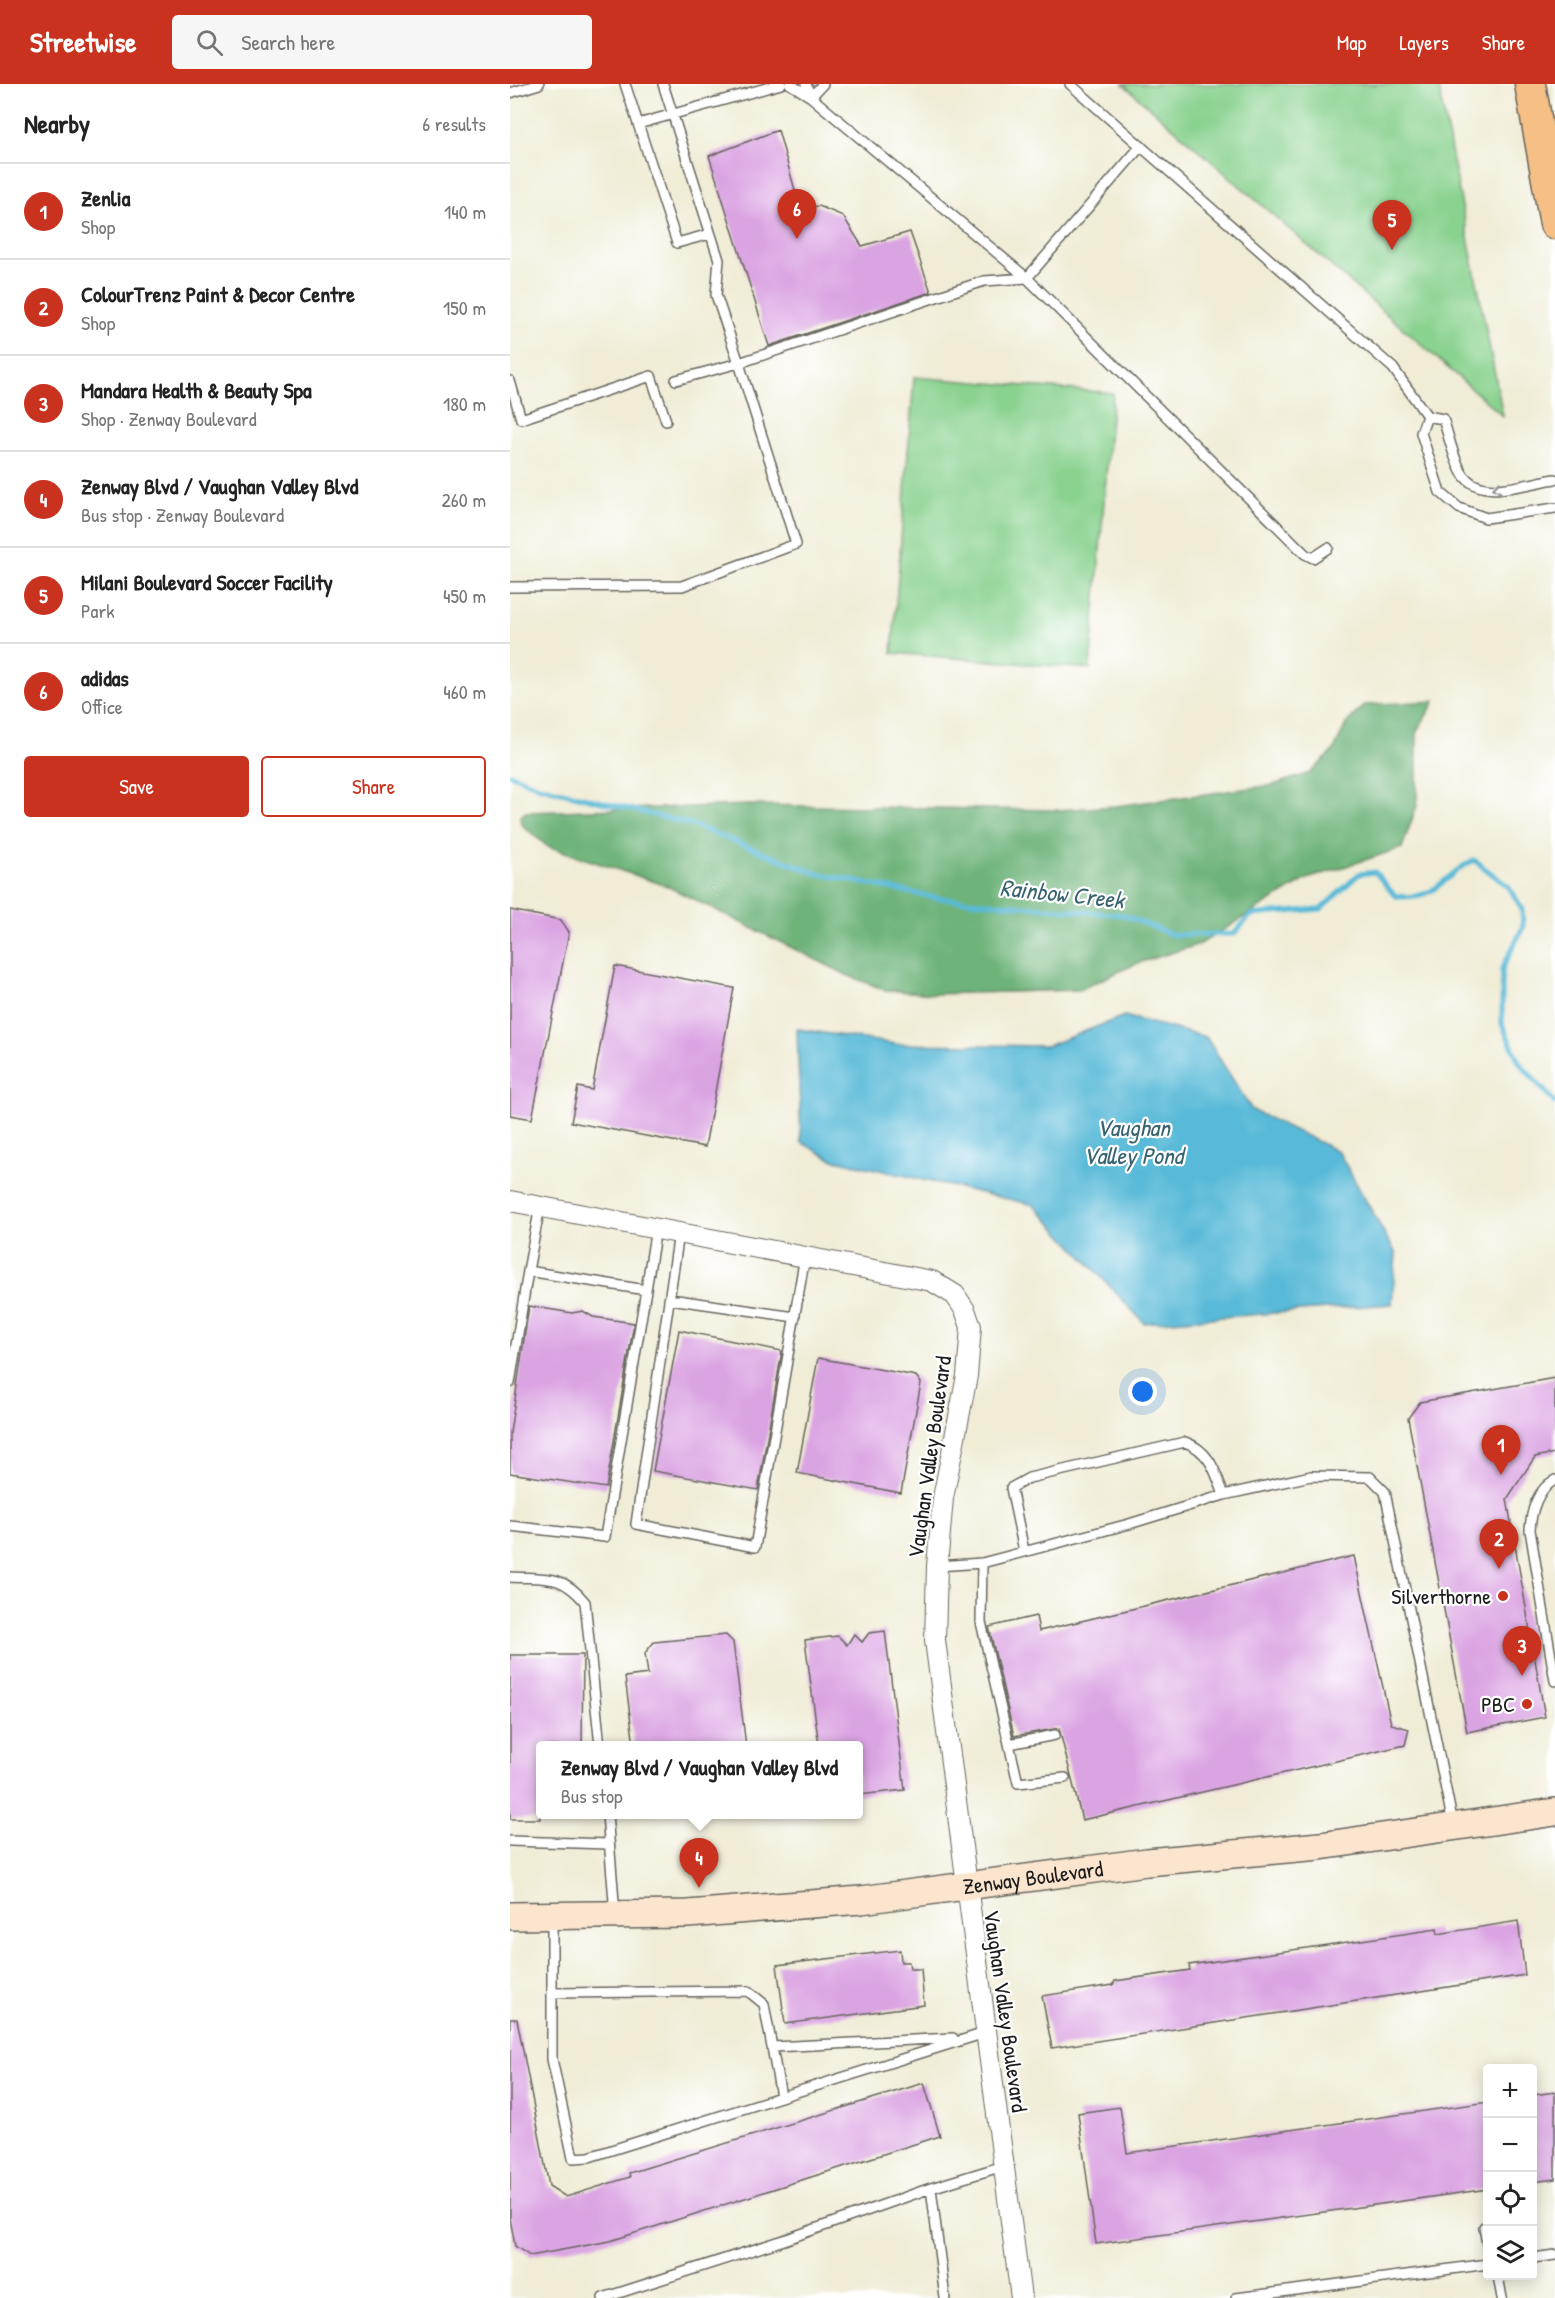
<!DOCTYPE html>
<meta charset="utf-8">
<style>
body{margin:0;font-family:"Patrick Hand",sans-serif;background:#f6f6f6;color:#222}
.controls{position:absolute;right:18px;bottom:18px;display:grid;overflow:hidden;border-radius:6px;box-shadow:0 3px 15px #0003}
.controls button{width:54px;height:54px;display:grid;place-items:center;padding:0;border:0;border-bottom:2px solid #e0e0e0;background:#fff;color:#222;font:30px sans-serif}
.you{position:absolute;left:633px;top:1308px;width:21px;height:21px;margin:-15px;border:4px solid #fff;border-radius:50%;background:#1a73e8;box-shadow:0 0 0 9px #1a73e833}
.badge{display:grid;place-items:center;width:39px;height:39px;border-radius:50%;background:#c8321e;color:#fff;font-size:20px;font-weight:700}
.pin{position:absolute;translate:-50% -50px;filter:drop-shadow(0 2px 3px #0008)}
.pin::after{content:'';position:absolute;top:32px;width:21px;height:18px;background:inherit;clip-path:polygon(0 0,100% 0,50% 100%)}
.popup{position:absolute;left:26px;top:1657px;width:327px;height:78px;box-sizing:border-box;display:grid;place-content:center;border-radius:6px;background:#fff;filter:drop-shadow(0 2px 4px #0005);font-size:20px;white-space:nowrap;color:#767676}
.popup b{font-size:22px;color:#222}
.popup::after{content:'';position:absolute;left:50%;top:100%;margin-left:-12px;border:12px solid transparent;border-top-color:#fff}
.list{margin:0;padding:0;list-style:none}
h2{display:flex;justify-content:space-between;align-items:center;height:78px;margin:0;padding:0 24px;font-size:26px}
h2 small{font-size:20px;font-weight:400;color:#767676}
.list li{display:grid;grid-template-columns:39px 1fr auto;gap:18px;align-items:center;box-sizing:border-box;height:96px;padding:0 24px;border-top:2px solid #e0e0e0}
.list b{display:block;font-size:22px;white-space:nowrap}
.list p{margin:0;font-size:20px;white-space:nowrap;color:#767676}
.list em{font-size:20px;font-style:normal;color:#767676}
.actions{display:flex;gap:12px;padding:18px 24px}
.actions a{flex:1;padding:14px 0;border:2px solid #c8321e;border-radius:6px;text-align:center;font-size:21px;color:#c8321e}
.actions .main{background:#c8321e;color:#fff}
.icon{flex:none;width:33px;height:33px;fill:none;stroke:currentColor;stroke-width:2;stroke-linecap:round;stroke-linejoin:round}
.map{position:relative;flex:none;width:1045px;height:2214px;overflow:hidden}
header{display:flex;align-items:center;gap:36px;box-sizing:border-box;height:84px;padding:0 30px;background:#c8321e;color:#fff}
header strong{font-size:28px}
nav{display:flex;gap:33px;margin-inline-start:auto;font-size:21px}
.search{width:420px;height:54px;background:#f6f6f6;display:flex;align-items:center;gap:15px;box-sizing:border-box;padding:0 21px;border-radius:6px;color:#767676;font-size:22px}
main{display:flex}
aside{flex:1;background:#fff}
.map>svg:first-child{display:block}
</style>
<header>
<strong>Streetwise</strong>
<div class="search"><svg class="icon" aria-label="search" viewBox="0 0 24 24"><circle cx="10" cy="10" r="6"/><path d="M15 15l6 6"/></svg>Search here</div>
<nav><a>Map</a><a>Layers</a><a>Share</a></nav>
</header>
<main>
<aside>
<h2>Nearby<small>6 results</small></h2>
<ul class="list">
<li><span class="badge">1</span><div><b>Zenlia</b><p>Shop</p></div><em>140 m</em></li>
<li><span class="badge">2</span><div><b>ColourTrenz Paint &amp; Decor Centre</b><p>Shop</p></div><em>150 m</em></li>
<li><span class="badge">3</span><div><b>Mandara Health &amp; Beauty Spa</b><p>Shop · Zenway Boulevard</p></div><em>180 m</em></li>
<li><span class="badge">4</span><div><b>Zenway Blvd / Vaughan Valley Blvd</b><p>Bus stop · Zenway Boulevard</p></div><em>260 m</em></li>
<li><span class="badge">5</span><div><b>Milani Boulevard Soccer Facility</b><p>Park</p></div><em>450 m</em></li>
<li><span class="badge">6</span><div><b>adidas</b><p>Office</p></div><em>460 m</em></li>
</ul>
<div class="actions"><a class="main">Save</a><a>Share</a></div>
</aside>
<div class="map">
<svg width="1045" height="2214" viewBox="0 0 1045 2214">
<rect width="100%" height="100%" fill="#fff"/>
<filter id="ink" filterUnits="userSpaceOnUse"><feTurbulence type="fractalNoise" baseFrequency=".0167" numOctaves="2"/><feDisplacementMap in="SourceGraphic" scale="12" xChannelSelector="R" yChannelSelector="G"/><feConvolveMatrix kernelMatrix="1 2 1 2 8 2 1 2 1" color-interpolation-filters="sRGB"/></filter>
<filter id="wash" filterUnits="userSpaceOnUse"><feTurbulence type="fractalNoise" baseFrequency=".008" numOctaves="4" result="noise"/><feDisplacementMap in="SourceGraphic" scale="24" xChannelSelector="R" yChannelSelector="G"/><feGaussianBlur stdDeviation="1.35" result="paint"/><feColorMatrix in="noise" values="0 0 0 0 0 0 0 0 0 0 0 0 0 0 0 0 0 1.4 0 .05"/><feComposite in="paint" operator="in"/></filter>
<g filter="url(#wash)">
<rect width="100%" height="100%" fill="#f0ecd6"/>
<path fill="#89d28f" stroke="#527756" stroke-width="1.5" d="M613 0H928L993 332Z
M404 293 603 309 580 585 382 569Z"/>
<path fill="#6eb47a" stroke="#45684b" stroke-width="1.5" d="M925 617 907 647V721L892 764 797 795 690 860 628 879 569 906 424 910 375 906 337 891 157 802 37 762 11 740 10 732 16 728 240 721 548 726 606 722 763 701 800 689 824 666 836 640 854 621Z"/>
<path fill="#59bad8" stroke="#3a6b7a" stroke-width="1.5" d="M614 932 696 953 742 1026 828 1067 886 1170 882 1220 634 1239 524 1121 321 1075 291 1058 287 945 386 960 537 962Z"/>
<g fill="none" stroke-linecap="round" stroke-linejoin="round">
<path stroke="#59bad8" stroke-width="5" d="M0 690 28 702 183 741 305 789 427 814 613 831 663 851 724 850 741 831 811 825 849 790 865 788 885 812C929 817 929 793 964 776L999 803 1012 825 1013 843 992 885V940L1009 978 1045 1019"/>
</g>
<g id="blocks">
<path fill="#daa3e2" d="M268 46 290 124 309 122 333 132 352 162 400 148 421 208 259 262 199 72Z
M0 826 51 836 59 848 22 1035 0 1031Z
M105 882 224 904 195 1063 61 1038 68 1003 82 1006Z
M19 1222 62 1229 73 1227 83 1233 124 1239 96 1404 0 1389V1349Z
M169 1246 272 1267 248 1406 143 1387Z
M308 1274 406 1292 411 1299 391 1409 287 1389Z
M1045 1294V1369L1025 1373 997 1415 1035 1633 957 1648 898 1334 910 1318Z
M844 1472 881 1640 899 1645 895 1661 572 1736 549 1644 504 1652 479 1543 526 1532 529 1547Z
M375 1547 395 1706 348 1711V1662H309L295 1556 328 1552 337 1561 344 1550 352 1558 359 1549Z
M216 1551 223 1558 236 1662H124L115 1593 138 1590 135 1569 144 1558Z
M0 1571H73L72 1662H30V1735H0Z
M1008 1837 1015 1891 542 1964 532 1912 603 1901 605 1897 680 1886 679 1881 927 1845 928 1850Z
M390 1866 391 1878H399L400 1885H411L414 1921 275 1940 267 1881Z
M0 1935H7L39 2102 56 2113 120 2093 119 2089 414 1999 430 2052 100 2157 20 2172 5 2162 0 2134Z
M1045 2008V2095L1023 2098V2011Z
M978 2018V2105L586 2160 568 2029 610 2023 617 2069Z"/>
</g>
</g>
<g filter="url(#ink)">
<use href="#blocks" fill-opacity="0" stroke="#66655d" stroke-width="1.5"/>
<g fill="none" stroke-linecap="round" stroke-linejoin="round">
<g stroke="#66655d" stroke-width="12">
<path id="lane" d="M115 0 167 159 200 150
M153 0 209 176 206 211 229 279 474 197 517 194 631 62
M280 0 301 13 517 194 795 470 803 474 818 464
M296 0 301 13 313 0
M560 0 883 284 917 332 933 335C939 352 943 374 952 389 970 418 1017 399 1045 395
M0 9 29 0
M128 40 271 0
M0 297 11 335 141 292 156 337
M917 332 911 349 930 408 949 424 976 434 1045 424
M0 503 172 502 286 460 229 279 166 296
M30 1122 18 1187 136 1206 146 1144
M169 1149 126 1440 245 1463 295 1172
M160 1215 285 1233
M0 1299 18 1187
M1045 1396C1027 1405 1021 1428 1020 1446L1045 1597
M0 1442 95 1453 136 1206
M514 1467 501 1404 519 1394 675 1358C700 1367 705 1387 714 1411
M472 1479 471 1538 508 1699 555 1694
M427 1482 472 1479 619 1440 714 1411 801 1392 860 1393 875 1408 943 1740
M0 1493C35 1495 51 1489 75 1518L90 1662
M499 1660 545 1651
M97 1730 105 1830
M0 1757 99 1760
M42 1834V1975L63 2074 79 2073 475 1949
M43 1909 238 1907 254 1920 271 2012
M263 1963 443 1954
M974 2143 978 2166
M1023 2174 1045 2171
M988 2192 992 2214
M93 2214 274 2156 421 2104
M435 2214 421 2104 493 2082
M726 2214 978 2180"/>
</g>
<g stroke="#66655d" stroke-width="22">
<path id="street" d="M0 1117 422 1197 445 1211 455 1226 461 1243 457 1292 433 1414 427 1482 425 1556 511 2214"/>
</g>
<g stroke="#66655d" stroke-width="30">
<g id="secondary">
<path id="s1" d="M0 1832 178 1830 351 1816 637 1778 810 1762 1045 1728"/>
</g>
</g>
<g stroke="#66655d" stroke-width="33">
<path id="primary" d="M1020 0 1045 140"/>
</g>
<use href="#lane" stroke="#fff" stroke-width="9"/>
<use href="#street" stroke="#fff" stroke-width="20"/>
<use href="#secondary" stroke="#fbe5cf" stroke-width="27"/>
<use href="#primary" stroke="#f5bf86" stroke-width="30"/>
</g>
<defs><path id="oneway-chevron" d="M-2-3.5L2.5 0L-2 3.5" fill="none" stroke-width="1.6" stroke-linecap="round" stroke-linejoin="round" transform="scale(1.5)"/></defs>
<use stroke="#999" href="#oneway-chevron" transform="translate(987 404) rotate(173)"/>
</g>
<g fill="#c8321e" stroke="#fff" stroke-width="2">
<circle cx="993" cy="1512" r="6"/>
<circle cx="1017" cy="1620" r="6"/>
</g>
<g text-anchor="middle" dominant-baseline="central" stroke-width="4.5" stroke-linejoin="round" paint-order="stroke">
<g font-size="22" fill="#1c1c1c" stroke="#fff">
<text transform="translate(419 1373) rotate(-82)">Vaughan Valley Boulevard</text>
<text stroke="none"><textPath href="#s1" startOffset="525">Zenway Boulevard</textPath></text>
<text transform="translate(496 1927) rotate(82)">Vaughan Valley Boulevard</text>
</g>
<g font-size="22" fill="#1c1c1c" stroke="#fff" text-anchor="end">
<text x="981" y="1512">Silverthorne</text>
<text x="1005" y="1620">PBC</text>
</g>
<g font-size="24" font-style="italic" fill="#376371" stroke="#fff">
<text transform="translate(552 809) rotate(6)">Rainbow Creek</text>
<text x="623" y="1043">Vaughan<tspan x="623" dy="28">Valley Pond</tspan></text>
</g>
</g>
</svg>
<div class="controls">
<button>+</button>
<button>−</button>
<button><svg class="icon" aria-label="locate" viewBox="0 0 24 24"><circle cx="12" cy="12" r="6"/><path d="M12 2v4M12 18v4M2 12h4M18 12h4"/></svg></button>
<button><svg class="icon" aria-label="layers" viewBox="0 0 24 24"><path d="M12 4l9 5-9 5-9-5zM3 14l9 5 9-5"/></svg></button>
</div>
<div class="you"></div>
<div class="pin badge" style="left:991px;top:1391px">1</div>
<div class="pin badge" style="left:989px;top:1485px">2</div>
<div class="pin badge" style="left:1012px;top:1592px">3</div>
<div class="pin badge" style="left:189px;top:1804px">4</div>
<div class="popup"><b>Zenway Blvd / Vaughan Valley Blvd</b>Bus stop</div>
<div class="pin badge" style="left:882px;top:166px">5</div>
<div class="pin badge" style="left:287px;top:155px">6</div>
</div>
</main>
